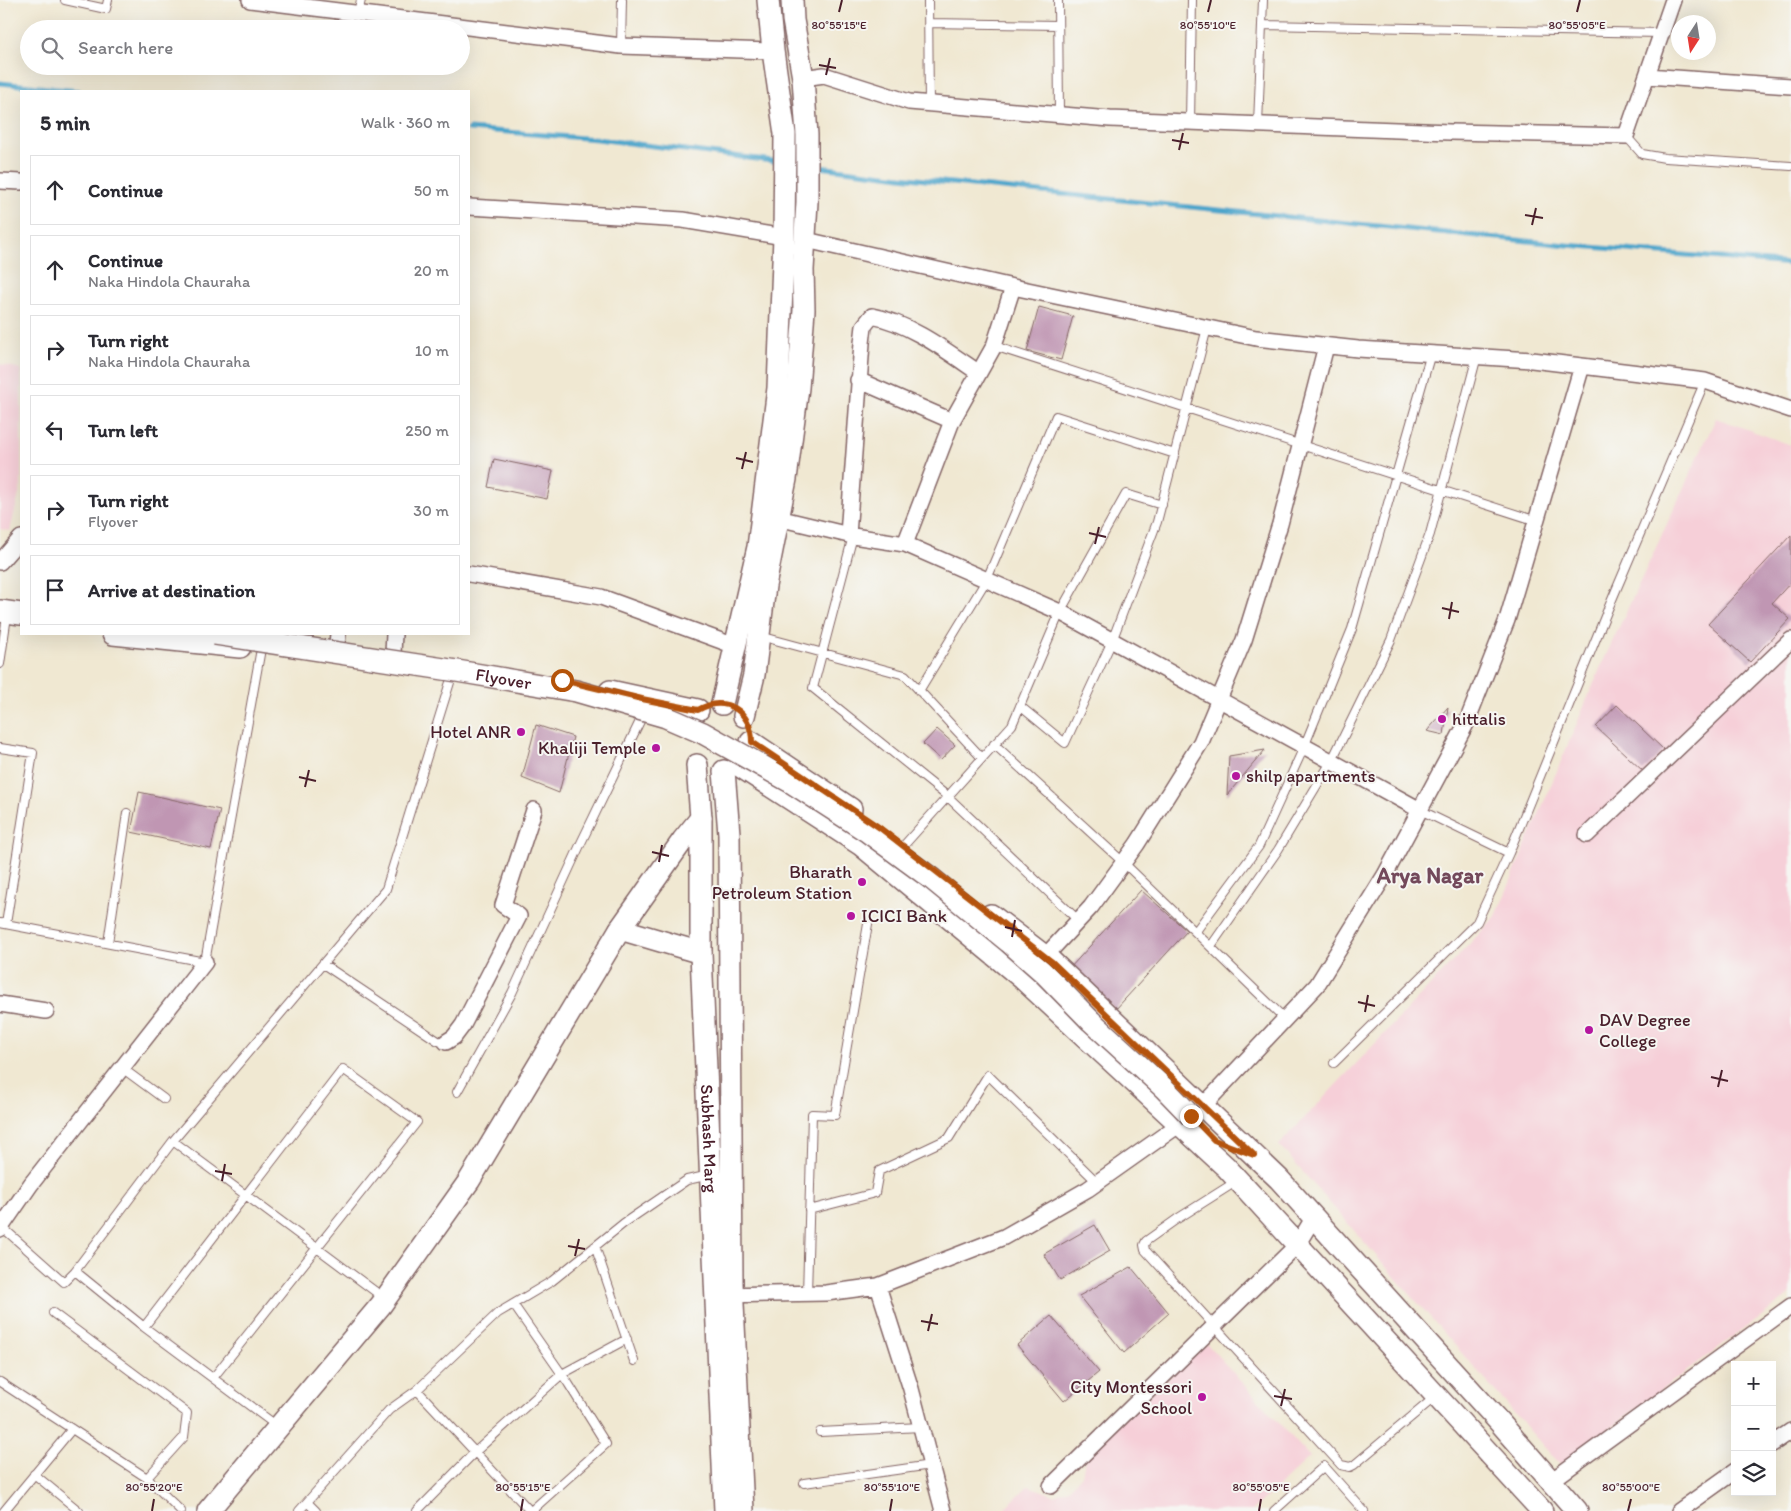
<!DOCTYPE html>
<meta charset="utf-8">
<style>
body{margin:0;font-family:Itim,sans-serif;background:#f2f2f3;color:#2b2b33}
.controls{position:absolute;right:15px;bottom:15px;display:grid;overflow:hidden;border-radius:0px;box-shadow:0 5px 20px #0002}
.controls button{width:45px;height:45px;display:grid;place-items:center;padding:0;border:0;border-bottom:1px solid #e1e1e2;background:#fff;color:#2b2b33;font:25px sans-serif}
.compass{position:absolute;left:1671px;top:15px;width:45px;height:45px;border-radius:50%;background:#fff;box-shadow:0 5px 20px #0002;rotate:192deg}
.stop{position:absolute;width:15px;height:15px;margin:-11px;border:4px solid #b45309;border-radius:50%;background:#fff}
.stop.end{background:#b45309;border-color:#fff;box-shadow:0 1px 5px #0008}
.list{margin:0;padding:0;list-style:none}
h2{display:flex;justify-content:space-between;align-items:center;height:65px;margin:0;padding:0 20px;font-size:21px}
h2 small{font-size:16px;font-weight:400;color:#7c7c81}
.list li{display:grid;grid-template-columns:32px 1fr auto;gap:15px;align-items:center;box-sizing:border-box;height:70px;margin:0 10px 10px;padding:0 10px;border:1px solid #e1e1e2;border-radius:0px}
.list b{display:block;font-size:19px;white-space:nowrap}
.list p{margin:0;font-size:16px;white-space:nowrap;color:#7c7c81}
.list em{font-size:16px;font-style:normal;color:#7c7c81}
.icon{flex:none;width:28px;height:28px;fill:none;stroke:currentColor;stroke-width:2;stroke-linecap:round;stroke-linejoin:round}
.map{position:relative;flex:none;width:1791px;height:1511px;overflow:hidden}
.search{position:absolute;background:#fff;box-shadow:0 5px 20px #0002;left:20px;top:20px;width:450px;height:55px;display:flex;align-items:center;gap:12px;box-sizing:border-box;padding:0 18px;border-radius:28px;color:#7c7c81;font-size:19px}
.panel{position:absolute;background:#fff;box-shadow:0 5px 20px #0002;left:20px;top:90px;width:450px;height:545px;border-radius:0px}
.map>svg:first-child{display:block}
</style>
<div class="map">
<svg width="1791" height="1511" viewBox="0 0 1791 1511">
<rect width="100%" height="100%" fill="#f6f6f2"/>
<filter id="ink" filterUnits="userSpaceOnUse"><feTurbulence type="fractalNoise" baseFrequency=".02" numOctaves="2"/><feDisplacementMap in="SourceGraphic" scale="10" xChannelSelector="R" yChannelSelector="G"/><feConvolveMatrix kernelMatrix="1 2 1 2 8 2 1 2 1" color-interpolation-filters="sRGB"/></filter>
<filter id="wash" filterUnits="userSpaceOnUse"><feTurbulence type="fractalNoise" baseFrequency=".0096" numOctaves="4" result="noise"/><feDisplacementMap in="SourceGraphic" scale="20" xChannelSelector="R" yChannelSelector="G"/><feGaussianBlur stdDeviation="1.12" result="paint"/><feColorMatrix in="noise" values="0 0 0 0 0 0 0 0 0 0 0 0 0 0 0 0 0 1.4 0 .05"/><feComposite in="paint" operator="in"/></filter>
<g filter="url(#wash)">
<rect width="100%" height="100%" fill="#f0e8d2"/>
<path fill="#f6cfd8" d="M0 364 21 369V486L10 531 0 529Z
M1716 418 1791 445V1294L1560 1465 1279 1145 1496 916 1601 666Z
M1207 1344 1310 1457 1252 1511H1007L1005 1508 1028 1486 1054 1495 1069 1489 1082 1475 1087 1451Z"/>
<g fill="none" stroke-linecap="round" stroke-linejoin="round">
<path stroke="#4ea5cb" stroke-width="5" d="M0 83 79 91
M469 129 597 139 781 162
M811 166 942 182 1567 245 1791 264"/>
</g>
<g id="blocks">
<path fill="#c096b3" d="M1039 307 1073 316 1061 360 1027 351Z
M494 459 553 471 547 499 488 487Z
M1791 535V582L1772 603 1790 619 1750 662 1708 624Z
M1617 705 1664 750 1643 771 1596 727Z
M1448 707 1444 735 1427 731Z
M536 725 573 737 559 793 522 778Z
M937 729 955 745 941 760 923 744Z
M1265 750 1227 795 1229 756Z
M139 792 220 810 211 849 131 832Z
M1141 890 1187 931 1115 1010 1069 969Z
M1095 1225 1110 1251 1060 1280 1044 1254Z
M1131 1267 1169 1313 1124 1353 1079 1296Z
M1051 1316 1099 1372 1064 1401 1017 1345Z"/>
</g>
</g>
<g filter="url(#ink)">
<use href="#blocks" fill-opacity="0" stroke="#846565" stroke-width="1"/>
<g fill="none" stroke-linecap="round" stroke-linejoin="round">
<g stroke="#846565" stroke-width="10">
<path id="lane" d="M65 0 106 9 108 0
M928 0 929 104
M1058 0 1059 115
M358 13 361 0
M929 23 1058 25
M1262 25 1661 33
M621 46 622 0
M1190 122 1192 0
M1258 124 1263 0
M1626 136 1642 154 1665 158 1791 166
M994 346 1537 521
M853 536 813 688 947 796 1079 921
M760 636 905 675 982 758
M0 664 6 623
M919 691 987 579 1056 416 1175 454
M1020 706 1065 743 1112 641 1157 522 1207 328
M994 744 1124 863 1285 1019
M0 748 33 753 6 924
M1420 810 1509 853
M897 853 1012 725 1060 612 1126 494 1162 505
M0 923 205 962 262 643
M1196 931 1259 846 1304 747 1352 629 1431 353
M108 943 127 813
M1211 946 1278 850 1331 762 1391 640 1430 534 1477 356
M323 964 438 1041 446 1042
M1334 1063 1477 922 1509 853 1608 609 1705 381
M122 1068 164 1099
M457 1092 512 993 581 843 641 719
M173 1141 384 1298
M1237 1181 1177 1219 1146 1241 1144 1245 1145 1250 1341 1465 1350 1467 1354 1465 1435 1397
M809 1210 875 1193 879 1171 949 1138 988 1075 1097 1182
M2 1227 64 1282 75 1271 173 1141 386 889 451 679
M595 1246 634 1361
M75 1271 144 1327 277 1426
M807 1294 812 1114 835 1115 868 924
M513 1304 568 1383 606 1444 531 1511
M53 1313 187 1413 184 1437 147 1478
M144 1327 343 1069 417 1122 213 1378
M0 1382 147 1478 181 1511
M417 1390 530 1511
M820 1432 921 1427
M34 1474 79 1511
M804 1483 931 1465
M307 1502 316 1511
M4 1511 72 1429
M299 1511 389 1410 417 1390 498 1313 552 1281 624 1223 687 1180 710 1175
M417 1511 475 1452 562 1374 627 1339
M1274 1511 1324 1466 1364 1511"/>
</g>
<g stroke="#846565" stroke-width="18">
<path id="street" d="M250 0 621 46 773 51
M1647 76 1791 86
M803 78 824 75 909 102 1110 119 1450 132 1626 136 1673 0
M0 181 21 182
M469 207 683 220 784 237
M806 240 1013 287 1256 338 1358 349 1532 360 1705 381 1791 410
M858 380 952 421
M778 518 853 536 905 544 1060 612 1420 810
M848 535 862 343 864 326 872 316C910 323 948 352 979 373
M905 544 952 421 994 346 1013 287
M0 562 21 538
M469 574 601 597 735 646
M337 644 338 634
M393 653 394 634
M1587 835 1791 640
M1038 964 1091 907 1137 844 1201 742 1244 640 1280 524 1326 346
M0 1004 46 1011
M446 1042 454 1037 463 1025 519 916 503 905 534 810
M1203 1106 1317 985 1385 875 1466 724 1507 620 1582 366
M0 1229 31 1184 205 962
M878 1286 911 1389 943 1511
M723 1295 826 1293 878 1286 1004 1237 1088 1189 1180 1124
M1772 1444 1791 1431
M1551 1481 1791 1306
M1051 1486 1297 1245 1314 1217
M1679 1511 1735 1471"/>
</g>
<g stroke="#846565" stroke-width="24">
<g id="secondary">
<path d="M0 611 21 614"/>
<path d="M113 634 240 647"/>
<path d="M610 691 698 710"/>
<path d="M722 704 758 547 778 388 784 237 785 134 773 51 768 0"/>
<path d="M744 716 754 675 765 586 786 479 798 388 804 310 803 270 807 202V135L803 78 793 20 792 0"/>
<path d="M751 742 851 809"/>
<path id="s1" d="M697 765 701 818V953L725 1511"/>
<path d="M738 765 861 845 1023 979 1066 1019 1226 1167 1542 1511"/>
<path d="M724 771 729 834 732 1283 743 1511"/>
<path d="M991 915 1051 961 1279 1179 1502 1425 1577 1511"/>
<path d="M620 929 701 953"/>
<path d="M208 1511 381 1305 469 1181 620 929 683 840 701 818"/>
</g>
</g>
<use href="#lane" stroke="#fff" stroke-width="8"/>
<use href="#street" stroke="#fff" stroke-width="15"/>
<use href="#secondary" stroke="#fff" stroke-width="21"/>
<g stroke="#846565" stroke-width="24" stroke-linecap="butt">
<g id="secondary-bridge">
<path id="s2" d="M215 634 457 671 576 691 666 717 703 733 789 781 868 832 932 879 1009 942 1044 973 1091 1021 1164 1088 1191 1116"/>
</g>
</g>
<use href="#secondary-bridge" stroke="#fff" stroke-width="21"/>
</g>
</g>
<g fill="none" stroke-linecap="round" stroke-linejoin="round" filter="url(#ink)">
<path stroke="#b45309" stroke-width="6" d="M562 680 642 699 698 710C725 694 752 711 752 742L880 828 1051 961 1254 1155 1214 1140 1191 1116"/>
</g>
<path fill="none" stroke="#4a1f2b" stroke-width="2" d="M839 12 842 0M1208 12 1211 0M1577 12 1580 0M819 65 836 68M826 75 830 58M1172 140 1189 143M1179 150 1183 133M1525 215 1543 218M1532 225 1536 208M736 458 753 462M742 469 746 452M1089 533 1106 537M1095 544 1099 527M1442 608 1459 612M1449 619 1452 602M299 777 316 781M305 787 309 770M652 852 669 856M659 862 662 845M1005 927 1022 931M1012 937 1015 920M1358 1002 1375 1006M1365 1012 1368 995M1711 1077 1728 1081M1718 1087 1722 1070M215 1171 232 1174M222 1181 225 1164M568 1246 585 1249M575 1256 579 1239M921 1321 938 1324M928 1331 932 1314M1274 1396 1292 1399M1281 1406 1285 1389M152 1511 154 1499M521 1511 523 1499M890 1511 892 1499M1259 1511 1261 1499M1628 1511 1631 1499"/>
<g fill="#b5179e" stroke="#f6f6f2" stroke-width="2">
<circle cx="1442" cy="719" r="5"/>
<circle cx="521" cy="732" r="5"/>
<circle cx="656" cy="748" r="5"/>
<circle cx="1236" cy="776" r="5"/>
<circle cx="862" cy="882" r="5"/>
<circle cx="851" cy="916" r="5"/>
<circle cx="1589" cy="1030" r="5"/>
<circle cx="1202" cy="1397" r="5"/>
</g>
<g text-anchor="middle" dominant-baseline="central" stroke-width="4" stroke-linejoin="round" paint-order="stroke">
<g font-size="18" fill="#4a1f2b" stroke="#f6f6f2">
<text stroke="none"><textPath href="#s2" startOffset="292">Flyover</textPath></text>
<text stroke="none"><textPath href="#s1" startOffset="374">Subhash Marg</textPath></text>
</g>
<g font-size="18" fill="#4a1f2b" stroke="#f6f6f2" text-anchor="start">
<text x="1452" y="719">hittalis</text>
<text x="511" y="732" text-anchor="end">Hotel ANR</text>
<text x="646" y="748" text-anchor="end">Khaliji Temple</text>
<text x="1246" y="776">shilp apartments</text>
<text x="852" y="872" text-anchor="end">Bharath<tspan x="852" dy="21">Petroleum Station</tspan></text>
<text x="861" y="916">ICICI Bank</text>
<text x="1599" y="1020">DAV Degree<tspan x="1599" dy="21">College</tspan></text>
<text x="1192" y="1387" text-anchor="end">City Montessori<tspan x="1192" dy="21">School</tspan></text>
</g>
<g font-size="22" font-weight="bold" fill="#73495b" stroke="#f6f6f2">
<text x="1430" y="875">Arya Nagar</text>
</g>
</g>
<g font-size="12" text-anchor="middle" fill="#4a1f2b" stroke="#f6f6f2" stroke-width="4" stroke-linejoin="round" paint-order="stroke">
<text x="839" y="29">80°55'15"E</text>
<text x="1208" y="29">80°55'10"E</text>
<text x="1577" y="29">80°55'05"E</text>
<text x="154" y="1491">80°55'20"E</text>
<text x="523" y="1491">80°55'15"E</text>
<text x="892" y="1491">80°55'10"E</text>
<text x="1261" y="1491">80°55'05"E</text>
<text x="1631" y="1491">80°55'00"E</text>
</g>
</svg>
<div class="controls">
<button>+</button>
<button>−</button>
<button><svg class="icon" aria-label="layers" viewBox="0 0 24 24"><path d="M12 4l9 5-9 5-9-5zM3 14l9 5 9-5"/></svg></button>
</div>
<svg class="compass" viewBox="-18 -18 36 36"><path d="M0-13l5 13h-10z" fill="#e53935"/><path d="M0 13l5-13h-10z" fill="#7c7c81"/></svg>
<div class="stop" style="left:562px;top:680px"></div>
<div class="stop end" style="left:1191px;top:1116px"></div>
<div class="search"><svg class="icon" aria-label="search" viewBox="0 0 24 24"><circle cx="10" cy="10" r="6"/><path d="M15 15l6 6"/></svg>Search here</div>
<section class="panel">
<h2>5 min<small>Walk · 360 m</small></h2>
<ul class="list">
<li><svg class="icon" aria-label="ahead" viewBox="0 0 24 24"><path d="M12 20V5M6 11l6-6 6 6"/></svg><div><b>Continue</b></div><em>50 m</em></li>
<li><svg class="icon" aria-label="ahead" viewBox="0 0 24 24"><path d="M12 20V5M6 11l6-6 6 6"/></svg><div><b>Continue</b><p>Naka Hindola Chauraha</p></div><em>20 m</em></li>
<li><svg class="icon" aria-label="right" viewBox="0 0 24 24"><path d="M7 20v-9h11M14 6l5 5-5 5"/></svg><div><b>Turn right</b><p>Naka Hindola Chauraha</p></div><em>10 m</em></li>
<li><svg class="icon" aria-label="left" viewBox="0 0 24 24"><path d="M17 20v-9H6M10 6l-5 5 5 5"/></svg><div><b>Turn left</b></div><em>250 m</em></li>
<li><svg class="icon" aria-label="right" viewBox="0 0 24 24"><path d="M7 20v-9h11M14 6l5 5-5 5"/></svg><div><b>Turn right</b><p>Flyover</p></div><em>30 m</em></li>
<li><svg class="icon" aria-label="arrive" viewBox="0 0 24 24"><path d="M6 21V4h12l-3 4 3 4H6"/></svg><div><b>Arrive at destination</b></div></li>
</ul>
</section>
</div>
